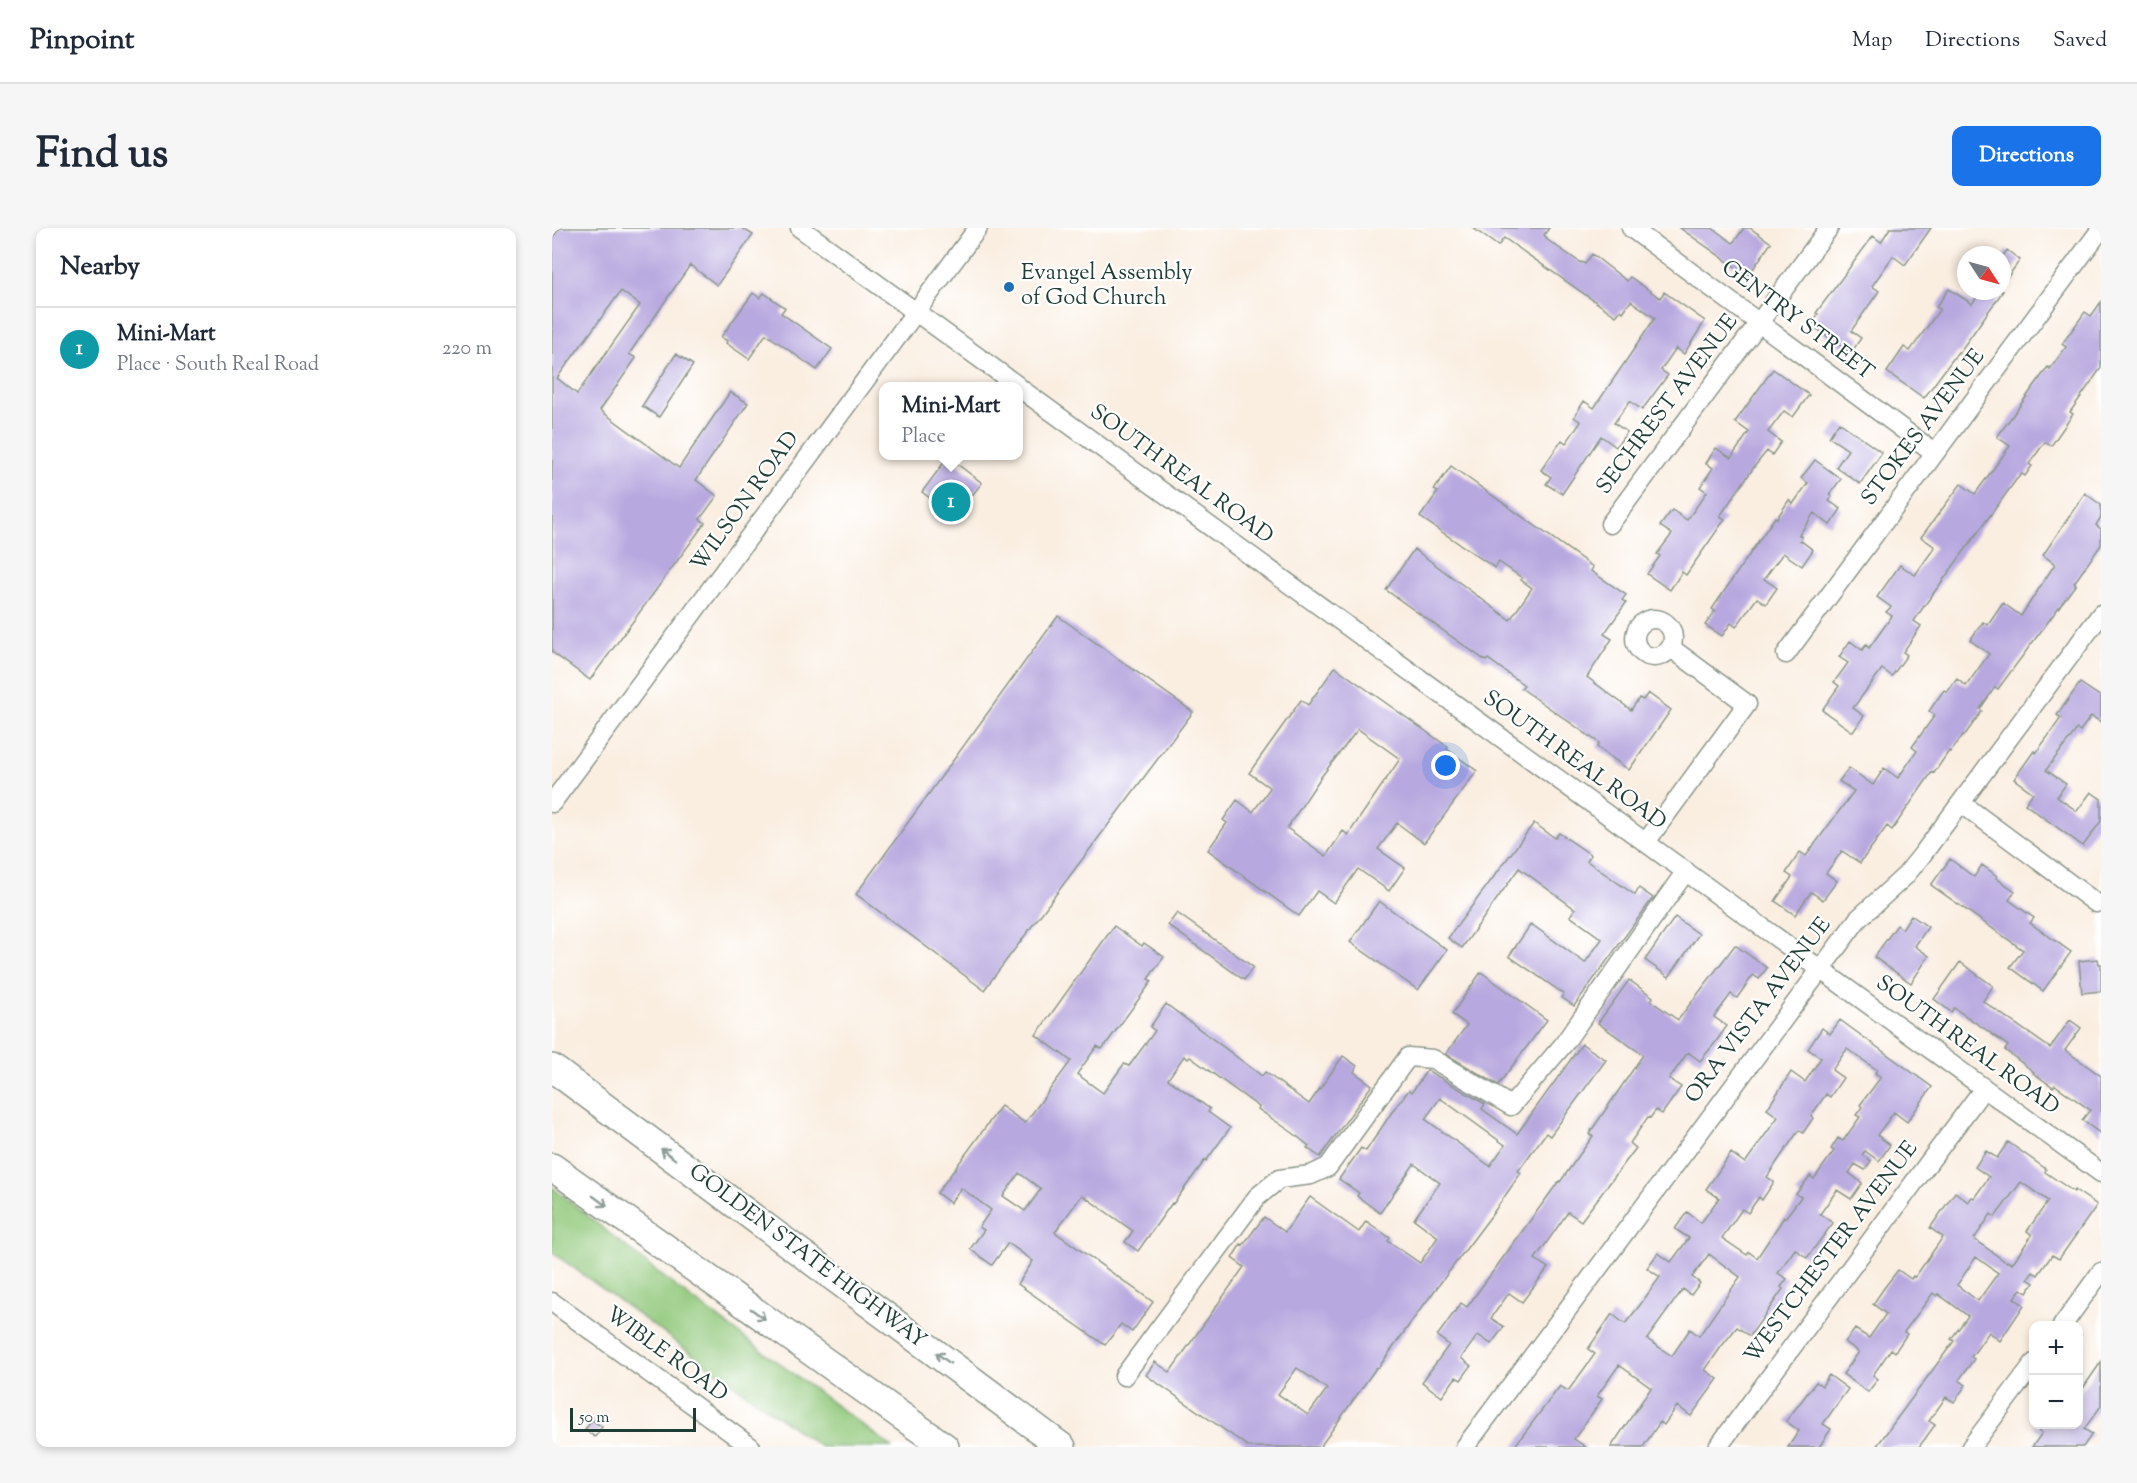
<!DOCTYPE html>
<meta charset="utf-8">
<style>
body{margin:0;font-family:"Sorts Mill Goudy",serif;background:#f6f6f7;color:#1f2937}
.controls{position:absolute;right:18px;bottom:18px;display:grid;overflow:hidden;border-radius:12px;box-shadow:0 3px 9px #0003}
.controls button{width:54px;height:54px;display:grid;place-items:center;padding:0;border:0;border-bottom:2px solid #e0e1e3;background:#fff;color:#1f2937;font:30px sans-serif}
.compass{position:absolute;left:1405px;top:18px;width:54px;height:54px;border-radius:50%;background:#fff;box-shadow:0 3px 9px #0003;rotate:126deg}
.scale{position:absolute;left:18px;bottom:15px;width:126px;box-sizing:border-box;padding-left:6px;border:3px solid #1f3d34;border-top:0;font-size:16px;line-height:21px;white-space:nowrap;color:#1f3d34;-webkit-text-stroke:4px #fff;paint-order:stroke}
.you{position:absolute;left:894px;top:538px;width:21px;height:21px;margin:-15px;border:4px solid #fff;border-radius:50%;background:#1a73e8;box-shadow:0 0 0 9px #1a73e833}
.badge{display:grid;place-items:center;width:39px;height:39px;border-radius:50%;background:#1a73e8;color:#fff;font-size:20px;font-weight:700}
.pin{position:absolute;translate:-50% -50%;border:3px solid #fff;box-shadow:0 2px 6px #0006}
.popup{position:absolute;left:327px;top:154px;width:144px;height:78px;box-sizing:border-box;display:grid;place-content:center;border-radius:12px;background:#fff;filter:drop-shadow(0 2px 4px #0005);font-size:20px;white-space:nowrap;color:#747a83}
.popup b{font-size:22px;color:#1f2937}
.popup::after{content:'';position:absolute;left:50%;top:100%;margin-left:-12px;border:12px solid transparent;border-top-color:#fff}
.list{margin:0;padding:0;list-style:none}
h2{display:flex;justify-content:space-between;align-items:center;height:78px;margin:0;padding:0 24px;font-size:26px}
h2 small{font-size:20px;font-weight:400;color:#747a83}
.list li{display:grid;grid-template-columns:39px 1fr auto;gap:18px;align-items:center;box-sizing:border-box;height:84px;padding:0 24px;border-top:2px solid #e0e1e3}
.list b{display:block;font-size:22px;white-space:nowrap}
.list p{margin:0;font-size:20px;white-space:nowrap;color:#747a83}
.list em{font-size:20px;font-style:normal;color:#747a83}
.map{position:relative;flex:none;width:1549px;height:1219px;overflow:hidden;border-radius:12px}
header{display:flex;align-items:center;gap:36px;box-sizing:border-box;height:84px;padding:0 30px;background:#fff;border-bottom:2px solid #e0e1e3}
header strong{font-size:28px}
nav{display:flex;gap:33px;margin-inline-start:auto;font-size:21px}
.intro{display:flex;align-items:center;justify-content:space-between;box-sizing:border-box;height:144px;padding:0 36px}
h1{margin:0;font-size:42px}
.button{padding:15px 27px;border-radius:12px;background:#1a73e8;color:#fff;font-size:21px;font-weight:700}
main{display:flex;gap:36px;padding:0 36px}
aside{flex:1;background:#fff;border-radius:12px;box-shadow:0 3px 9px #0003}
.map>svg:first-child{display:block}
</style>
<header>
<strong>Pinpoint</strong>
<nav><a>Map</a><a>Directions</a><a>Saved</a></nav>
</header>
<div class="intro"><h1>Find us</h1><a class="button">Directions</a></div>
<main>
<aside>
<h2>Nearby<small></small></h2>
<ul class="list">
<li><span class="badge" style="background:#0f9aa8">1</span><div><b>Mini-Mart</b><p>Place · South Real Road</p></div><em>220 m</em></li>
</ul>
</aside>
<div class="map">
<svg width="1549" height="1219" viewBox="0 0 1549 1219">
<rect width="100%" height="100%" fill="#fff"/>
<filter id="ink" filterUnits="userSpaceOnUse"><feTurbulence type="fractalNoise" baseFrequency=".0167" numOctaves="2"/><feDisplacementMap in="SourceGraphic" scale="12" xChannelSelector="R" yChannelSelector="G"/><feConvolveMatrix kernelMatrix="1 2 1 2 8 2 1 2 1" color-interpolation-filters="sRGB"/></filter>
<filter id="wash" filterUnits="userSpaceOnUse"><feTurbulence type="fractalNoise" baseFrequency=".008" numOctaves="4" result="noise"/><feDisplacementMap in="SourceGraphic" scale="24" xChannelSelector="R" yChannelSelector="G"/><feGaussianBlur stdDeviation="1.35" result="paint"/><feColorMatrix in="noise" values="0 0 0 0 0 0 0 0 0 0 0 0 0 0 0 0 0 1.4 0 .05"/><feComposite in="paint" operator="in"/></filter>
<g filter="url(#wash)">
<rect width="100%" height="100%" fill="#faeee1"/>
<path fill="#91c87a" stroke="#588257" stroke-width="1.5" d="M0 959 124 1059 340 1219H268L0 1024Z"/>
<g id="blocks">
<path fill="#b7a8df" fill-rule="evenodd" d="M8 0H190L201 7 165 57 138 37 77 126 84 130 48 182 127 240 178 164 196 175 144 252 165 268 148 291 153 295 38 452 0 424V10ZM69 63 88 77 25 166 5 150Z
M921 0H997L992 7 995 10 994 11 1029 35 1030 34 1033 36 1040 26 1075 53 1078 49 1108 70 1112 64 1153 93 1132 126 1124 120 1109 142 1116 147 1090 182 1078 173 1062 195 1075 204 1064 219 1049 208 1010 266 994 256 999 249 989 242 1010 212 1014 215 1029 194 1022 189 1032 173 1042 180 1103 90 1079 73 1071 84 1069 82 1064 88 952 10 946 18Z
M1128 0H1160L1181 15 1192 0H1198L1219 15 1196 48Z
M1338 0H1379L1353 37 1341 28 1320 58 1327 63 1299 103 1309 110 1299 125 1265 101 1267 99 1261 95 1266 86 1264 85 1321 8 1329 14Z
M1455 22 1468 32 1450 57V29Z
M1397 61 1420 76 1429 63H1451L1407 125 1406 124 1372 170 1335 144 1352 119 1358 123 1388 81 1384 79Z
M201 65 208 70 212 65 233 80 229 85 280 121 265 142 214 106 197 131 174 115 175 113 169 109Z
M1549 74V140L1518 184 1521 186 1499 218 1493 214 1477 236 1480 238 1473 248 1470 246 1464 252 1370 381 1362 393 1369 398 1351 424 1355 427 1340 448 1330 441 1301 480 1312 488 1301 504 1270 482 1287 458 1282 454 1296 435 1287 429 1298 413 1310 422 1314 417 1317 420 1340 388 1334 384 1339 379 1325 369 1348 337 1363 347 1383 319 1369 309 1409 256 1423 266 1458 218 1445 209 1496 139 1498 141 1514 119 1510 116 1533 84 1539 88Z
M124 126 141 137 107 189 90 178Z
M1221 141 1257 167 1241 189 1232 183 1216 204 1229 214 1220 227 1215 223 1202 239 1168 288 1173 291 1134 347 1130 344 1118 362 1095 346 1108 328 1105 326 1120 306 1108 298 1120 282 1135 292 1155 264 1148 259 1161 240 1154 235 1164 220 1179 230 1197 204 1183 194Z
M1287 194 1330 225 1308 256 1284 239 1296 222 1277 209Z
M396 229 430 255 403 289 370 264Z
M1263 232 1289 251 1277 267 1280 269 1277 273 1289 281 1278 297 1262 285 1247 307 1250 309 1248 312 1261 322 1250 338 1231 325 1212 351 1225 360 1214 376 1205 370 1184 399 1179 395 1170 408 1153 397 1163 383 1160 381 1223 289 1225 290 1237 272 1241 276 1256 255 1249 250Z
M899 238 1041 339 1039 343 1074 367 1070 372 1074 375 1052 406 1060 411 1035 449 1079 482 1087 470 1091 472 1096 465 1119 482 1077 542 1045 519 1047 515 969 460 972 457 936 431 934 433 834 362 862 321 958 392 980 360 969 352 970 350 947 334 943 340 868 289 886 264 882 262Z
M1533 265 1549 277V289L1544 297 1549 301V317L1522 355 1524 356 1446 461 1443 459 1428 481 1430 483 1412 508 1411 507 1399 524 1397 523 1382 545 1380 544 1340 602 1335 598 1308 635 1290 623 1274 645 1285 653 1271 672 1259 664 1243 687 1223 673 1240 649 1234 645 1248 624 1254 628 1302 563 1287 553 1297 540 1321 557 1332 540 1346 550 1365 523 1360 519 1383 487 1377 483 1392 462 1395 464 1405 451 1414 458 1437 426 1418 412 1431 394 1436 397 1451 375 1469 388 1503 336 1491 327Z
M506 388 641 484 432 762 304 666Z
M783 439 896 519 895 521 925 543 872 615 845 595 826 621 853 640 837 663 806 641 782 675 765 663 747 688 656 622 675 595 671 592 685 572 701 584 718 560 697 545 749 472 756 477ZM806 501 848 531 796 607 791 603 774 628 735 600 769 549Z
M1528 455 1549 469V494L1539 488 1528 503 1525 501 1494 542 1514 556 1505 569 1525 583 1539 564 1549 571V593L1531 618 1473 576 1481 565 1462 551 1482 523 1484 525 1509 490 1505 487Z
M982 595 1003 610 1007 605 1039 627 1035 633 1083 667 1087 660 1101 670 1022 778 1009 769 1012 766 957 728 979 696 1033 735 1050 711 1018 688 1023 681 967 640 910 720 896 710Z
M1398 631 1422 649 1430 637 1445 648 1444 650 1463 663 1457 672 1482 690 1478 695 1519 724 1491 763 1458 739 1471 722 1379 657Z
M827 673 895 722 866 762 798 714Z
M625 685 701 739 692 752 616 697Z
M1359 687 1376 699 1363 718 1377 728 1359 755 1322 729 1345 697 1350 701Z
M1123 689 1147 706 1117 749 1093 732Z
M562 698 590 718 592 715 612 729 596 751 600 753 560 808 550 821 545 818 525 846 551 865 572 836 577 838 603 803 598 799 614 776 710 848 713 844 757 876 791 828 805 838 802 844 820 857 768 929 755 920 757 918 741 905 706 881 707 879 638 829 636 831 632 828 616 851 658 881 656 884 678 900 654 933 653 932 621 976 620 975 586 1023 573 1014 581 1003 530 967 503 1004 601 1074 580 1104 569 1096 553 1117 466 1056 481 1033 456 1015 440 1037 418 1021 432 1002 427 999 439 982 409 960 398 975 385 965 449 878 473 895 519 833 484 807ZM467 945 489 961 473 983 451 968Z
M1183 717 1215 740 1207 751 1201 747 1185 770 1179 766 1162 789 1175 798 1163 815 1148 833 1136 824 1117 851 1129 859 1110 886 1104 882 1098 890 1096 889 1078 915 1084 920 1029 993 1016 984 983 1031 996 1040 970 1074 957 1065 939 1090 952 1099 939 1116 926 1107 909 1130 919 1138 909 1152 904 1149 890 1169 870 1154 897 1117 885 1108 909 1075 915 1079 1007 953 1008 954 1041 908 1037 906 1091 827 1046 795 1077 752 1101 769 1099 773 1126 792Z
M1546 731 1547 736H1549V763L1530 765 1527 733Z
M1408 734 1441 758 1431 773 1498 820 1518 792 1529 800 1513 822 1549 848V906L1530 892 1538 882 1503 857 1501 859 1481 845 1482 844 1453 822 1456 818 1433 801 1402 780 1399 784 1382 771Z
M929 744 995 792 946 857 894 826 915 797 900 786Z
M1288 792 1380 859 1355 894 1342 884 1325 907 1338 917 1327 933 1313 923 1310 927 1319 933 1313 942 1303 936 1297 945 1310 955 1299 971 1285 962 1268 986 1281 995 1255 1030 1243 1021 1226 1045 1235 1051 1229 1059 1231 1061 1198 1108 1185 1099 1169 1119 1153 1142 1166 1151 1139 1188 1125 1178 1112 1197 1108 1194 1091 1219H1059L1099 1160 1067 1137 1045 1168 1050 1171 1022 1211 1034 1219H962L1008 1158 1016 1163 1043 1126 1036 1121 1060 1086 1073 1096 1088 1077 1108 1049 1095 1040 1106 1025 1119 1034 1137 1010 1123 1001 1135 984 1149 995 1167 970 1154 961 1179 925 1193 935 1226 889 1215 881 1239 844 1253 854 1269 830 1256 821 1270 800 1278 806ZM1295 821 1325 842 1323 845 1329 849 1308 877 1310 879 1304 887 1308 889 1291 913 1286 910 1279 921 1282 923 1262 951 1258 948 1244 966 1249 969 1233 990 1232 989 1205 1030 1197 1024 1195 1027 1170 1010 1190 981 1196 985 1207 969 1210 972 1222 954 1215 949 1227 931 1247 902 1251 905 1261 890 1259 888 1274 866 1278 869 1291 850 1280 842ZM1157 1026 1188 1049 1147 1108 1138 1101 1120 1128 1095 1111 1131 1061 1139 1067 1148 1055 1140 1049Z
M1030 816 1054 832 998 908 994 905 966 943 969 945 939 988 868 1082 827 1139 824 1140 768 1219H697L594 1147 603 1134 618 1144 692 1039 680 1030 689 1016 691 1017 712 989 733 1004 758 969 807 1004 814 993 838 1010 836 1013 868 1035 886 1009 862 991 888 955 862 936 828 985 805 968 807 965 787 951 809 920 814 923 842 881 857 862 860 864 875 842 933 876 930 881 965 906ZM888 870 953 917 938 938 873 891ZM745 1140 775 1161 756 1187 726 1166Z
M1456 914 1494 941 1493 944 1522 964 1523 962 1545 977 1507 1031 1500 1027 1486 1047 1481 1044 1476 1051 1482 1055 1475 1065 1469 1061 1462 1070 1472 1077 1448 1113 1437 1104 1419 1129 1422 1131 1407 1152 1414 1157 1402 1174 1394 1169 1377 1193 1383 1197 1367 1219H1324L1402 1113 1399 1111 1416 1088 1386 1066 1385 1068 1381 1065 1352 1104 1355 1106 1343 1124 1339 1121 1321 1147 1326 1151 1316 1164 1291 1146 1307 1124 1293 1114 1303 1101 1317 1110 1334 1086 1321 1076 1332 1060 1346 1042 1359 1051 1361 1048 1363 1049 1391 1009 1378 1000 1403 964 1416 974 1420 969 1422 970 1437 949 1423 939 1434 923 1445 930ZM1469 954 1496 973 1475 1003 1480 1007 1460 1036 1455 1033 1454 1034 1422 1011 1439 986 1443 989ZM1424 1029 1446 1045 1426 1073 1405 1057Z
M1549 1134V1178L1532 1201 1540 1206 1531 1219H1480L1490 1205 1479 1197H1527V1166Z
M1277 1147 1296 1161 1271 1196 1279 1201 1267 1219H1236L1247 1203 1234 1193 1264 1154 1270 1158Z
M40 1192 50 1199 43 1209 33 1202Z"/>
</g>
</g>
<g filter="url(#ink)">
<use href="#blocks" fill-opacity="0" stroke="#8c968a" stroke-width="1.5"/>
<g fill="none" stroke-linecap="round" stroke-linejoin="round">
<g stroke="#8c968a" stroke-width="21">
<path id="minor" d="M248 0 466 158
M1079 0 1383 225
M466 159 1549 945
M1058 296 1277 0
M1083 410a19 19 0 1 1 38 0a19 19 0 1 1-38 0Z
M1234 426 1549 1
M0 575 426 0
M1409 575 1544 675
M1094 614 1195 476 1119 420
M0 1074 199 1219
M1510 1098 1549 1044
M572 1148 705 969 727 951 759 947 776 939 856 829 881 831 959 878 1011 817 1134 643
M913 1219 1306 691 1353 648 1370 627 1549 386
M1166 1219 1432 860
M1419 1219 1482 1135"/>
</g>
<g stroke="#8c968a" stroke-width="30">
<path id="highway" d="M0 840 510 1219
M0 939 393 1219"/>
</g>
<use href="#minor" stroke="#fff" stroke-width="18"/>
<use href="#highway" stroke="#fff" stroke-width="27"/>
</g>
<defs><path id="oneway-shaft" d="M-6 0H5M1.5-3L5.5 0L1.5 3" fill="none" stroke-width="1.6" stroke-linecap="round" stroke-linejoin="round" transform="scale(1.5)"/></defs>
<g stroke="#8f9e9a">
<use href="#oneway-shaft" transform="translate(116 926) rotate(-143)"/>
<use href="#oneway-shaft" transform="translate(48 973) rotate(36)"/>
<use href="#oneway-shaft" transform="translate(206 1086) rotate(36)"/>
<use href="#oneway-shaft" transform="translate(391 1130) rotate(-143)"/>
</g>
</g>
<circle fill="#1f6fb2" stroke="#fff" stroke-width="2" cx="457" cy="59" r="6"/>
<g text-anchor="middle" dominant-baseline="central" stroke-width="4.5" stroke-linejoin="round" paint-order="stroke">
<g font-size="22" fill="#1f3d34" stroke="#fff" text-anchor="start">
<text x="469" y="46">Evangel Assembly<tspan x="469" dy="25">of God Church</tspan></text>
</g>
<g font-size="22" fill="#1f3d34" stroke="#fff">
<text transform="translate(1245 93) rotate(37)">GENTRY STREET</text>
<text transform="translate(1116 177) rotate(-53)">SECHREST AVENUE</text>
<text transform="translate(1372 200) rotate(-53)">STOKES AVENUE</text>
<text transform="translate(629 247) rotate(36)">SOUTH REAL ROAD</text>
<text transform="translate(194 274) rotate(-54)">WILSON ROAD</text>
<text transform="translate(1022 533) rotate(36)">SOUTH REAL ROAD</text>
<text transform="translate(1207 783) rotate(-53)">ORA VISTA AVENUE</text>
<text transform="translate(1415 818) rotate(36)">SOUTH REAL ROAD</text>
<text transform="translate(1280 1025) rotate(-53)">WESTCHESTER AVENUE</text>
<text transform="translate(255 1029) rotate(37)">GOLDEN STATE HIGHWAY</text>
<text transform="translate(114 1127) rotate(36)">WIBLE ROAD</text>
</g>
</g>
</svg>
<div class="controls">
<button>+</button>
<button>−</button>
</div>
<svg class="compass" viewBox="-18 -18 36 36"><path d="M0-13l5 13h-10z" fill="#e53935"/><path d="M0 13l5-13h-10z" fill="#747a83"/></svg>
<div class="scale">50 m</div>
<div class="you"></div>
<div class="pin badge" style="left:399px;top:274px;background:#0f9aa8">1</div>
<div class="popup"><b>Mini-Mart</b>Place</div>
</div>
</main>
